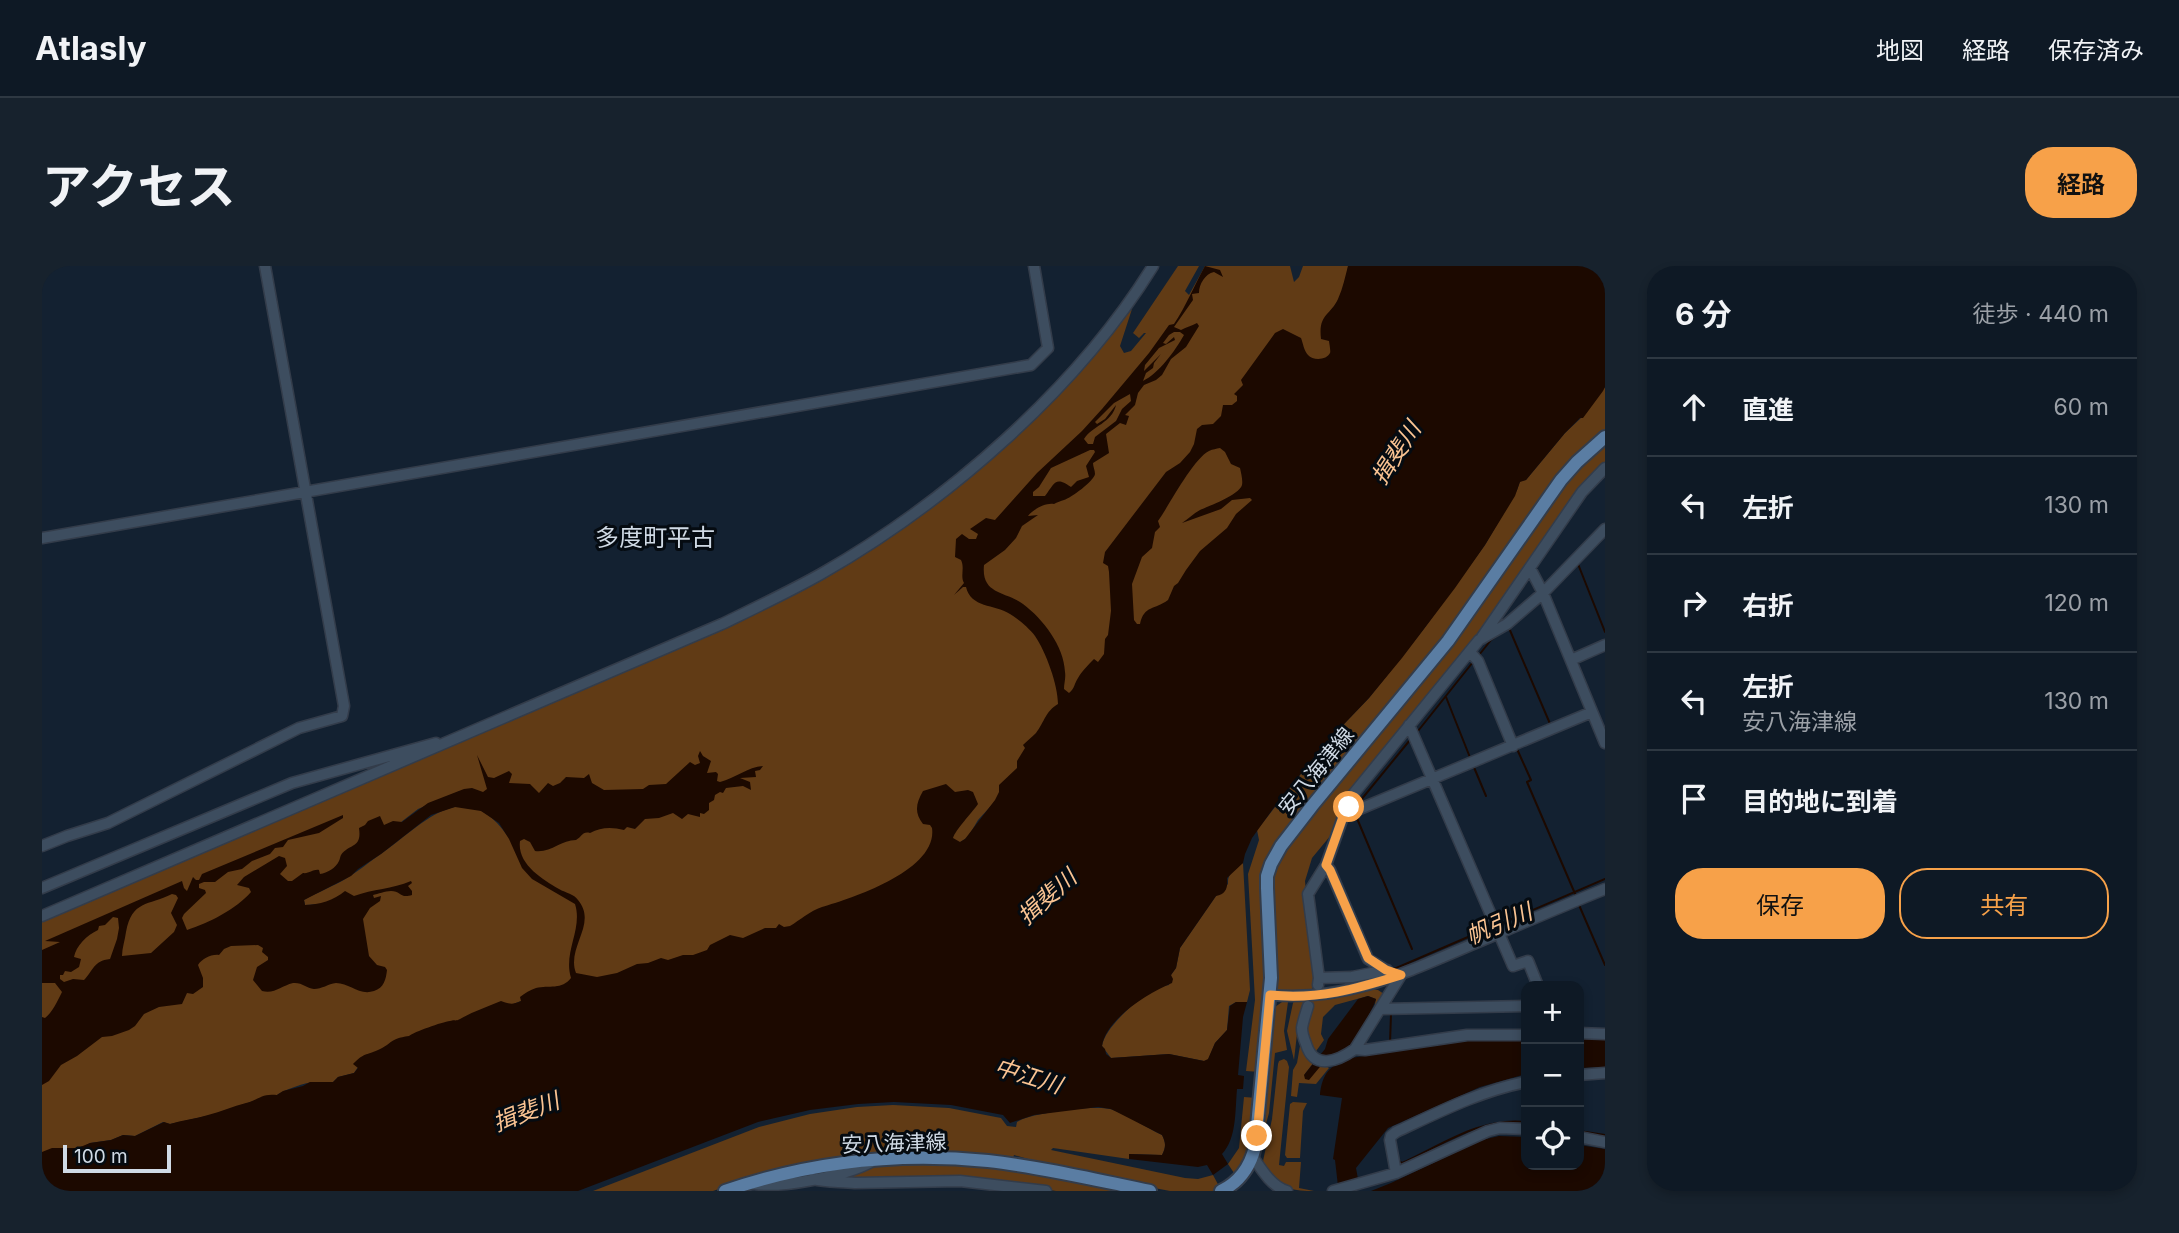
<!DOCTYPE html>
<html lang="ja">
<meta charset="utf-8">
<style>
body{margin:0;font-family:Inter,"Noto Sans JP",sans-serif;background:#17222d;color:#f1f3f6}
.controls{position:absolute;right:21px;bottom:21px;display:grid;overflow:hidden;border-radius:14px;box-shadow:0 4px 10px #0003}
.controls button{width:63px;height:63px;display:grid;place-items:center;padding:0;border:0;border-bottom:2px solid #2e3842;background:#0e1925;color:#f1f3f6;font:35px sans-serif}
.scale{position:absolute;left:21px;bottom:18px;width:108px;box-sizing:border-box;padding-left:7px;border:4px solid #d0dae5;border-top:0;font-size:19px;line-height:24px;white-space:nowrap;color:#d0dae5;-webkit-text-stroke:5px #050b11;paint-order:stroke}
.stop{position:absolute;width:21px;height:21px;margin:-16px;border:5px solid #f7a149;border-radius:50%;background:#fff}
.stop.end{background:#f7a149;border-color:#fff;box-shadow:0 2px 7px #0008}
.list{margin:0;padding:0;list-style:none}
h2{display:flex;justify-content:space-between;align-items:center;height:91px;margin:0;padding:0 28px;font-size:30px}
h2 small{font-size:23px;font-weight:400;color:#9ba0a7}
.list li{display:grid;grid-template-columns:46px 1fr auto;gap:21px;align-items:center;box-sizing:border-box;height:98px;padding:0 28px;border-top:2px solid #2e3842}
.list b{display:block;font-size:26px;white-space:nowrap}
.list p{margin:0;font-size:23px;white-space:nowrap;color:#9ba0a7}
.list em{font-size:23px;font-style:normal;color:#9ba0a7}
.actions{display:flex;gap:14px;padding:21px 28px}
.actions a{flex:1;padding:16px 0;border:2px solid #f7a149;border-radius:28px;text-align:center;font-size:24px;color:#f7a149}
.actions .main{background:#f7a149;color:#111}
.icon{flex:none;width:38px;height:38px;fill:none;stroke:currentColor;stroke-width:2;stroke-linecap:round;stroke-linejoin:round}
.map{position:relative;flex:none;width:1563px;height:925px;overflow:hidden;border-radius:28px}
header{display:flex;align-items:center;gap:42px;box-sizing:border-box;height:98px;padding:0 35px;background:#0e1925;border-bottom:2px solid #2e3842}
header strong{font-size:33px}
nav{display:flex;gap:38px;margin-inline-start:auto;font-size:24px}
.intro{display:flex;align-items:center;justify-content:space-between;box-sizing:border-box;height:168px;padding:0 42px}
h1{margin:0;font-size:49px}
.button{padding:18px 32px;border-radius:28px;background:#f7a149;color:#111;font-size:24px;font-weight:700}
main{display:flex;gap:42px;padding:0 42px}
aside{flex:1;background:#0e1925;border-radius:28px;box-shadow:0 4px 10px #0003}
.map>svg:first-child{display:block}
</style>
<header>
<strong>Atlasly</strong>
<nav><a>地図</a><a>経路</a><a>保存済み</a></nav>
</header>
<div class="intro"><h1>アクセス</h1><a class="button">経路</a></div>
<main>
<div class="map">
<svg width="1563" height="925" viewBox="0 0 1563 925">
<rect width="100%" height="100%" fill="#132131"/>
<path fill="#613b15" d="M1136 0H1157L1143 25 1147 29 1163 0H1248L1252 16 1257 11 1261 0H1306L1297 76 1218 228 969 518 936 554 926 571 906 584 889 599 764 656 652 692 479 735 318 798 312 807 296 811 291 816C284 817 280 816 273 816 264 816 242 824 235 829H230L169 849 128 858 121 856 93 870 81 869 69 874 48 877 39 882 0 890V811L149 696 277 638 263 639 262 634C276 626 292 620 305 612 315 606 326 597 336 590 380 560 422 505 467 572L463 561 418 525 376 543 302 600 141 667 0 765V654L680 361 855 263 1040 101 1090 43 1078 80 1082 87 1089 85 1104 67H1102L1097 72 1091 67Z
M1563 121V165L1409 364 1236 573 1227 589 1226 700 1218 806 1204 805 1213 734 1206 608 1217 574 1215 564 1281 480 1327 432 1381 364 1443 279 1475 224 1478 215 1484 214 1523 167 1539 152 1541 151Z
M1563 178V200L1427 384 1299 539 1303 542 1294 563 1270 592 1263 615 1273 716 1270 722 1272 726H1236L1233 722 1231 609 1236 592 1522 217Z
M1201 597 1208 724 1205 736H1194L1187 740 1185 764 1173 777 1166 794 1162 795 1127 788 1069 792 1060 780C1063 759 1106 722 1127 719L1129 709 1134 702 1138 682 1174 630 1186 618C1185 608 1193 602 1201 597Z
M1330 723 1336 724 1342 728 1318 772 1314 770 1332 743 1334 733 1326 730 1293 739 1281 751 1279 768 1282 774 1272 788 1263 767 1264 743 1255 768 1252 794 1245 765 1251 737 1253 734 1290 733Z
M1240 736H1246L1242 765 1245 784 1233 787 1227 847 1217 883 1233 741Z
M1259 774 1272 796 1262 809 1280 798 1287 802 1274 818 1257 817 1255 831 1249 830 1251 804 1255 797Z
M1242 793 1245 795 1247 801 1237 899 1242 900 1244 896H1259L1257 922 1272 925C1247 925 1231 921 1221 895L1230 853 1236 798 1237 795Z
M1202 831 1215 832 1208 887 1194 910 1186 898 1197 882Z
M1251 836 1265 837 1261 845 1258 892H1245L1243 889 1248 838Z
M851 839 907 842 959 852 965 860 974 861 975 856C988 847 1056 838 1071 844 1088 850 1103 861 1120 869 1124 877 1124 881 1120 889L1087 888V893L1011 882 1009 884 1143 912 1156 913 1171 909 1178 922 1172 925H1128L992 899 986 893 972 889 970 895 903 889 706 913 671 925H551L717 861 768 848 815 841Z
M839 897 947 899 1090 925H1014L965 917 812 912 783 915Z"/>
<path fill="#1c0900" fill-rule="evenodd" d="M1163 0 1178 4 1181 11 1172 6C1163 8 1157 18 1157 27L1150 28 1151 34 1132 61 1139 64C1145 61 1149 60 1155 57L1157 60 1144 81 1129 93 1120 109 1114 114 1102 119 1096 127 1093 139 1083 149 1087 150 1084 159 1078 157 1064 168 1067 187 1051 197C1051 201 1053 204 1053 208 1052 215 1029 232 1022 234 1019 235 1015 236 1012 238 1004 236 990 244 986 250L996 249 980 260 974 272 963 284 942 299C939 329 964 325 981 338 1001 353 1022 380 1023 406 1024 412 1022 417 1022 423L1027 427C1033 422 1032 418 1036 412 1039 406 1047 398 1052 393L1056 396 1062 388 1063 373 1066 369 1069 345 1067 306 1066 300 1061 297 1063 286 1124 206 1138 197 1148 186 1152 178 1155 163 1160 159 1171 158 1179 150 1181 139H1190L1195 135V130L1192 128 1201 119 1199 114 1233 67 1241 63 1259 72C1261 77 1262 85 1266 89 1271 95 1285 94 1288 87 1289 86 1287 76 1287 75L1279 73C1276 48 1288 50 1296 33 1301 22 1303 11 1306 0H1563V121L1561 125 1541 152H1538L1523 167 1484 214 1478 216 1473 230 1443 279 1413 322 1360 392 1327 432 1281 480 1236 536 1210 572 1203 588 1201 597 1185 612C1186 622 1184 628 1174 630L1138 682 1134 702 1129 709 1131 713 1130 717C1106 727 1064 753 1060 780L1063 783 1064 788 1069 792 1127 788 1162 795 1166 793 1173 777 1185 764 1188 740 1194 736H1205L1201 751 1196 809 1202 810 1201 823H1195C1193 845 1195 872 1180 888L1186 898 1171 909 1165 899 1156 901 1087 893V888L1120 889C1124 881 1124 877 1120 869L1069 843 1056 841 992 849 968 857 961 849 909 839 852 836 816 838 768 844 716 856 536 925H0V886L10 882H36L48 877 69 874 81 869 93 870 122 856 128 858C140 854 154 853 166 849 179 846 191 840 204 837 217 834 219 827 235 829L241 825 261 820 268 816H291L296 811 312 807 316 802 311 798C323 786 323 790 336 784 352 777 346 773 367 770 372 766 400 756 408 755 414 753 412 756 418 753 432 745 445 741 459 735 468 738 470 739 479 735L478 731C483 727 488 724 494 722 507 719 520 724 529 712 521 686 541 663 533 638L490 613 480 602 467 573 457 557 439 545 413 541 389 549 339 588 316 603 309 610 262 634 263 639C277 639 292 634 303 625L312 630C331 623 350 623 369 615L370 617 366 620 370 625V629C358 633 359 625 349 625 343 625 336 628 331 629L332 632 339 630 338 635 328 642 321 653 327 690 335 699 343 701 345 704C344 713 342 722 332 725 317 730 308 717 294 717 286 718 280 723 272 723 264 722 260 716 251 717 239 720 233 728 220 725L211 714 215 701 226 694V691L220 686 221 682 216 679 189 680 182 683 177 689C169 688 160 693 156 699L161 712V721L151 728 145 727 140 738 117 741 102 748 93 760 87 764 70 770 60 771 35 790 19 799 7 815 0 819V751L3 752C10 747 16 734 20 726L13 717H0V684L18 676 3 675 140 615 142 622 145 625 151 611 154 614H157L160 608 301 549V552L277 567 246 574 241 581 233 582 228 588 210 595 200 603 186 606 173 616H162L157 618V622L163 624 164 627 142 648 140 652 145 664C167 657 194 643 209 626L207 622 195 619 202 611 237 590 243 592 245 600 238 608 246 615H250L261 607C267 608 271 603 277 604L278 608C285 607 294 602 297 595 298 593 298 591 299 589 308 577 320 583 317 562L323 559 326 555 338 550 342 559 351 555 360 556 386 537 422 523 430 522 441 526 445 523 435 489 446 511 452 512 467 505 470 508 467 517 488 518 497 527 506 517 511 520 518 517 524 511 542 512 547 508 550 517 562 524 601 523 607 519 624 518 648 496 653 499 658 497 656 490 658 485 661 490 669 495 665 507 674 506 676 508 675 515 678 516C693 512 706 501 721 500L718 504 713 505 714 511 698 512 708 516 709 524 701 520 684 522 681 527 678 526 673 529 672 534 667 537V544L662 548 658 547V551L646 548 640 553 631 547 617 552 603 553 593 563 585 561 582 564C570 561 559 561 548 567 540 565 540 571 534 574 519 574 509 587 493 585L488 576 482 573 478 575C475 598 500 613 517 623 524 627 532 628 536 634 556 658 524 681 534 707L555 711 575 707 595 698 606 697 619 692 626 694 641 689H651L665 684 668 679 688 669 701 672 723 662H734L737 658 742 661 748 660C758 654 768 645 780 641 811 632 896 604 890 562L888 559 881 558C872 547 874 537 881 525L904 518 913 526 926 524 931 526 936 538C929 548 914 563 911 572L918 576 923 573 953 534 957 526V519L975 502V495L983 482 981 479C985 475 990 471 994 467 1003 455 1003 446 1016 438 1016 419 1004 386 993 370 987 362 976 353 968 348 952 338 929 342 924 321H921L912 329 922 317C918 310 923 302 919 294L913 291 914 273 920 268 927 273H934L936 268 928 263 944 252 953 254 995 207 1040 165 1060 143 1107 87 1127 59 1132 58C1144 40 1152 20 1163 0ZM1132 66H1138L1142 69C1133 85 1117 107 1101 115L1104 107 1111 102 1112 97 1119 88 1102 105 1103 99 1117 82 1133 74 1132 71 1124 78 1121 77 1127 69ZM1088 128 1089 135 1080 143 1074 155 1053 171 1051 178H1046L1042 173C1050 160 1070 157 1074 139L1063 153 1055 158 1053 156 1072 137ZM1178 182 1183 186 1189 198 1198 202C1199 207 1201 214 1200 219 1197 229 1167 240 1158 244 1152 247 1146 253 1140 257L1179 243 1190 234 1208 232 1210 234 1194 248 1185 262 1158 285 1144 304 1136 317 1132 320 1126 334C1113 344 1102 339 1098 358H1095L1092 354 1090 318 1100 291 1110 282 1113 266 1118 261 1116 255C1128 238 1151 193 1167 185 1171 183 1174 183 1178 182ZM1048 184H1052L1053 186 1044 200 1047 211 1035 215 1029 221C1013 210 1013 217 1003 230H991V226L997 221 1009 202ZM130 628 134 629 136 632 129 647 135 659 132 666 109 687 80 690C80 682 83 674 84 666 90 634 106 640 130 628ZM71 651 76 652 77 662 75 673 68 693C51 695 52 704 42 714L31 713 22 716 18 713V709H21L23 705 29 706 37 701 39 693 32 691C34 680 45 669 56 664L57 660 63 659Z
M1326 730 1334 733C1332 741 1315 772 1310 778 1306 783 1301 785 1297 790L1296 786 1287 790 1267 814 1263 813 1262 809 1283 783 1286 773 1316 733Z
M1484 772V808L1438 821 1346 862 1314 902 1316 913 1296 920 1293 894 1291 893 1300 832 1278 829C1279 817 1283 803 1296 798V794L1433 773Z
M1537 773H1563V801L1537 802Z
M1457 870 1484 871V899H1537V879L1563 883V925H1329L1349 917 1440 874Z"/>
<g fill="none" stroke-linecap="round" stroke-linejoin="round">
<path stroke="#1c0900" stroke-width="2" d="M1536 298 1563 366
M1477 354 1494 339
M1467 362 1509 460
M1437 389 1449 374 1462 365
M1404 431 1429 494
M1376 465 1431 396
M1475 483 1489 514 1485 516 1534 630
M1431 499 1444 530
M1314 540 1368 474
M1314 550 1370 683
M1537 639 1563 699
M1458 658 1563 613
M1352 703 1449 661
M1348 777 1349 748
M1537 865 1563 869
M1356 894 1360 897C1400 879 1438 851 1484 856"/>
<g stroke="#333c4a" stroke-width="13">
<path id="minor" d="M0 272 989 99 1006 82 992 0
M1488 302 1501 327 1563 477
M1440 371 1540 226 1563 202
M1428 386 1436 395 1471 480
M1529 394 1563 379
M1367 459 1471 700 1486 695 1496 720
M1307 541 1313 545 1550 446
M0 580 25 570 66 557 257 462 300 450 302 440 223 0
M1284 599 1288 604 1326 693 1344 704
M0 622 250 517 394 477
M0 650 680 358C713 342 747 326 779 308 905 236 1035 123 1111 0
M1277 712 1310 711 1345 704
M1276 719 1277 712 1266 628 1284 599 1301 551 1307 541 1304 537 1437 374 1465 358 1501 327 1563 263
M1228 729C1303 736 1363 707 1429 679 1474 660 1518 641 1563 623
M1266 740C1264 747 1261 755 1260 762 1260 767 1262 773 1264 778 1272 805 1296 795 1313 783L1359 709
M1339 743 1484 740
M1537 767 1563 768
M1313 783 1323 784 1425 769H1484
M1537 809 1563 807
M1537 871 1563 876
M1211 891C1219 903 1230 921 1245 925
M1354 907 1348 874 1349 870 1354 866C1397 846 1438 825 1484 816
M771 913C785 917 799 915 813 917L918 915 1004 925
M712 918C741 922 803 910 829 896
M1291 925 1354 907 1446 865 1458 862 1484 863"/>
</g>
<g stroke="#333c4a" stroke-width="16">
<path id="major" d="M683 925C767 896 857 886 946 895 1000 901 1054 914 1108 925
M1179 925C1198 916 1208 901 1213 881L1229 712 1225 622V610L1229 598 1239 580 1270 540 1406 375 1519 214 1535 196 1563 171"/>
</g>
<use href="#minor" stroke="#3d4d5f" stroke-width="10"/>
<use href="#major" stroke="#5a7da3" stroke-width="12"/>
</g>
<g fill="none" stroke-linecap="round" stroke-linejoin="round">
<path stroke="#f7a149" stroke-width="9" d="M1215 870 1228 729C1276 734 1314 723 1359 709L1344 704 1326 692 1288 604 1284 599 1301 551 1307 541"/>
</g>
<g text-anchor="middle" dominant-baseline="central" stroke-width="6" stroke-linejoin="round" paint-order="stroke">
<g font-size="21" fill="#d0dae5" stroke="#050b11">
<text transform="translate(1274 505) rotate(-51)">安八海津線</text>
<text transform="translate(852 877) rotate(-2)">安八海津線</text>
</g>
<g font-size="23" font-style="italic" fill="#fac392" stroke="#050b11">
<text transform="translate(1354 187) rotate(-57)">揖斐川</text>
<text transform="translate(1005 631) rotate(-42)">揖斐川</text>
<text transform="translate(1457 658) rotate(-23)">帆引川</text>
<text transform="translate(986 810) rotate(17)">中江川</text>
<text transform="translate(484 846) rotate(-21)">揖斐川</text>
</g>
<g font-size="24" fill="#d0dae5" stroke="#050b11">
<text x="613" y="271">多度町平古</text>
</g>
</g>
</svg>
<div class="controls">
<button>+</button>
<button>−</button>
<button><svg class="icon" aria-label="locate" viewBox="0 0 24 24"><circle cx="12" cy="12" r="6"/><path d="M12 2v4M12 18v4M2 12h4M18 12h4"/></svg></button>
</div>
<div class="scale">100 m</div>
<div class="stop" style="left:1307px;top:541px"></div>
<div class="stop end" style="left:1215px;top:870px"></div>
</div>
<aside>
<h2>6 分<small>徒歩 · 440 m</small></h2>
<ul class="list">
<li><svg class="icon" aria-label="ahead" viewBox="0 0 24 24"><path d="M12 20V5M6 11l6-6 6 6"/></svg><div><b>直進</b></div><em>60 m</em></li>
<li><svg class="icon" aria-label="left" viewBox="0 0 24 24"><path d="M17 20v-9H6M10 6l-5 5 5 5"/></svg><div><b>左折</b></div><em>130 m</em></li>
<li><svg class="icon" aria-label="right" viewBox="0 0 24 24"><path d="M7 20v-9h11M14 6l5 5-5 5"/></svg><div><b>右折</b></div><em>120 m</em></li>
<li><svg class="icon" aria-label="left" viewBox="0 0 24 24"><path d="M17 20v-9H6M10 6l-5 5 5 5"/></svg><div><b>左折</b><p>安八海津線</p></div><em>130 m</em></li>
<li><svg class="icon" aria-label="arrive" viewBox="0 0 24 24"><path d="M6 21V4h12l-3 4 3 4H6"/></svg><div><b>目的地に到着</b></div></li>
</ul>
<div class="actions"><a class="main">保存</a><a>共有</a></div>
</aside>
</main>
